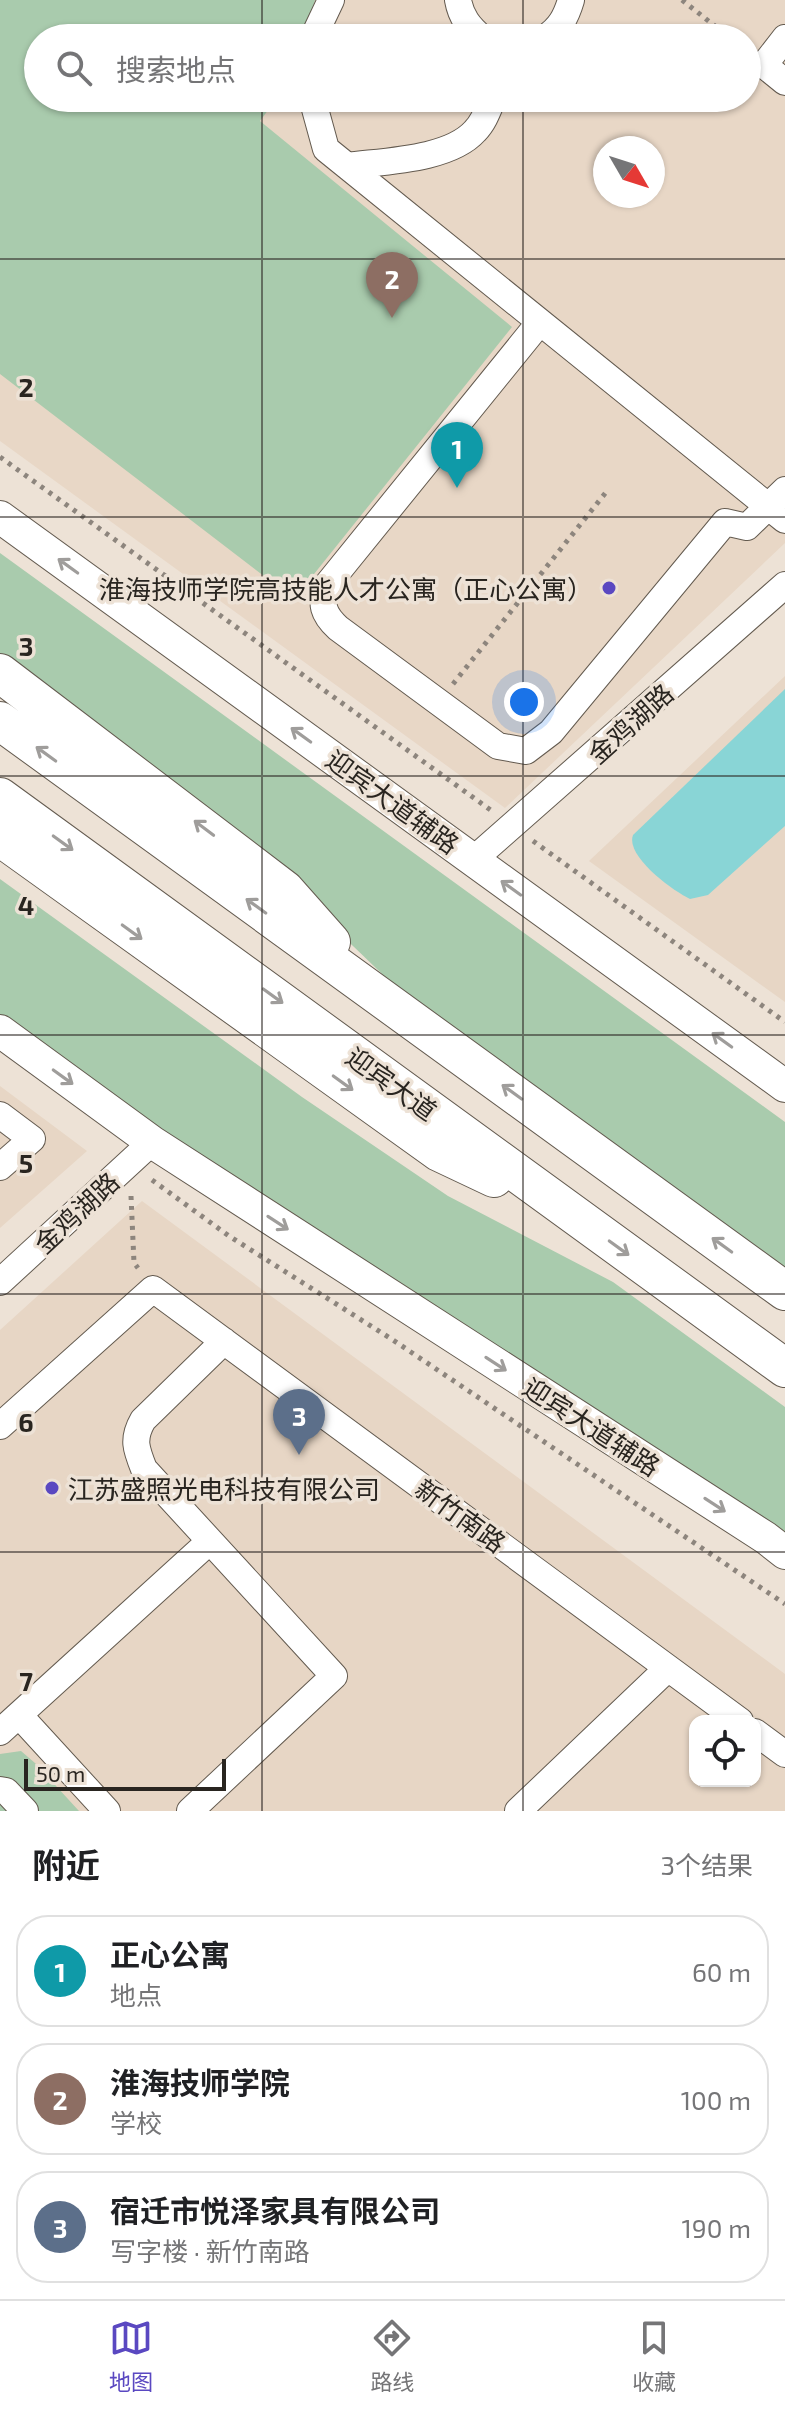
<!DOCTYPE html>
<html lang="zh">
<meta charset="utf-8">
<style>
body{margin:0;font-family:"Exo 2","Noto Sans SC",sans-serif;background:#f2f2f2;color:#202124}
.controls{position:absolute;right:24px;bottom:24px;display:grid;overflow:hidden;border-radius:16px;box-shadow:0 2px 6px #0004}
.controls button{width:72px;height:72px;display:grid;place-items:center;padding:0;border:0;border-bottom:2px solid #e0e0e0;background:#fff;color:#202124;font:40px sans-serif}
.compass{position:absolute;left:593px;top:136px;width:72px;height:72px;border-radius:50%;background:#fff;box-shadow:0 2px 6px #0004;rotate:129deg}
.scale{position:absolute;left:24px;bottom:20px;width:202px;box-sizing:border-box;padding-left:8px;border:4px solid #292520;border-top:0;font-size:22px;line-height:28px;white-space:nowrap;color:#292520;-webkit-text-stroke:6px #ede2d6;paint-order:stroke}
.you{position:absolute;left:524px;top:702px;width:28px;height:28px;margin:-20px;border:6px solid #fff;border-radius:50%;background:#1a73e8;box-shadow:0 0 0 12px #1a73e833}
.badge{display:grid;place-items:center;width:52px;height:52px;border-radius:50%;background:#5a48c1;color:#fff;font-size:26px;font-weight:700}
.pin{position:absolute;translate:-50% -66px;filter:drop-shadow(0 2px 4px #0008)}
.pin::after{content:'';position:absolute;top:42px;width:28px;height:24px;background:inherit;clip-path:polygon(0 0,100% 0,50% 100%)}
.list{margin:0;padding:0;list-style:none}
h2{display:flex;justify-content:space-between;align-items:center;height:104px;margin:0;padding:0 32px;font-size:34px}
h2 small{font-size:26px;font-weight:400;color:#757577}
.list li{display:grid;grid-template-columns:52px 1fr auto;gap:24px;align-items:center;box-sizing:border-box;height:112px;margin:0 16px 16px;padding:0 16px;border:2px solid #e0e0e0;border-radius:32px}
.list b{display:block;font-size:30px;white-space:nowrap}
.list p{margin:0;font-size:26px;white-space:nowrap;color:#757577}
.list em{font-size:26px;font-style:normal;color:#757577}
.icon{flex:none;width:44px;height:44px;fill:none;stroke:currentColor;stroke-width:2;stroke-linecap:round;stroke-linejoin:round}
.map{position:relative;flex:none;width:785px;height:1811px;overflow:hidden}
.search{position:absolute;background:#fff;box-shadow:0 2px 6px #0004;left:24px;right:24px;top:24px;height:88px;display:flex;align-items:center;gap:20px;box-sizing:border-box;padding:0 28px;border-radius:44px;color:#757577;font-size:30px}
.sheet{height:488px;background:#fff}
nav{display:flex;justify-content:space-around;align-items:center;box-sizing:border-box;height:112px;border-top:2px solid #e0e0e0;background:#fff;font-size:22px;color:#757577}
nav a{display:grid;justify-items:center;gap:4px}
nav .on{color:#5a48c1}
.map>svg:first-child{display:block}
</style>
<div class="map">
<svg width="785" height="1811" viewBox="0 0 785 1811">
<rect width="100%" height="100%" fill="#ede2d6"/>
<path fill="#e7d6c5" fill-rule="evenodd" d="M785 676V1002L589 861Z
M0 1086 87 1151 0 1228Z
M142 1201 785 1674V1811H0V1330ZM695 1721H755V1781H695Z"/>
<path fill="#e8d7c6" fill-rule="evenodd" d="M0 0H785V543L505 808 0 441ZM38 38H747V98H38ZM605 148H653V196H605Z"/>
<path fill="#a9cbad" d="M0 0H315L305 38H38V98H277L260 121 512 327 294 599 0 374Z
M0 553 785 1122V1271L404 995 302 897 0 665Z
M0 879 302 1097 448 1196 613 1282 785 1407V1535L154 1126 0 1014Z
M21 1751 35 1763 79 1811H0V1754Z"/>
<path fill="#89d5d6" d="M785 689V826L708 895 690 899C673 891 625 856 633 835Z"/>
<g fill="none" stroke-linecap="round" stroke-linejoin="round">
<g stroke="#635a4f" stroke-width="28">
<path id="minor" d="M458 0C461 17 469 27 482 38
M313 38 331 0
M545 38C560 28 566 17 571 0
M785 38 764 65 785 82
M312 98 326 149 785 520
M347 166C384 161 449 160 475 131 484 122 488 110 493 98
M540 322 327 585C320 604 323 614 338 628L498 746 526 751 551 732 725 522 747 527 785 490
M473 860 785 585
M0 1115 32 1139 0 1167
M0 1282 152 1142
M0 1426 153 1289 740 1721
M19 1715 107 1811
M0 1732 210 1541
M755 1732 785 1754
M0 1790 6 1791 25 1811
M190 1811 334 1676 144 1469C136 1449 132 1439 143 1420L224 1341
M518 1811 668 1668"/>
</g>
<g stroke="#635a4f" stroke-width="34">
<path id="major" d="M0 517 785 1086
M0 1031 152 1142 766 1538 785 1553"/>
</g>
<g stroke="#635a4f" stroke-width="40">
<path id="highway" d="M0 673 285 890 331 942
M0 721 785 1291
M0 797 785 1368
M0 837 439 1152 494 1178"/>
</g>
<path stroke="#8d857d" stroke-width="5" stroke-dasharray="4 6" stroke-linecap="butt" d="M682 0 730 38
M0 457 492 811
M453 684 607 491
M533 841 785 1022
M152 1180 229 1236 393 1340 785 1604
M131 1196 134 1263 138 1268"/>
<use href="#minor" stroke="#fff" stroke-width="26"/>
<use href="#major" stroke="#fff" stroke-width="32"/>
<use href="#highway" stroke="#fff" stroke-width="38"/>
</g>
<defs><path id="oneway-shaft" d="M-6 0H5M1.5-3L5.5 0L1.5 3" fill="none" stroke-width="1.6" stroke-linecap="round" stroke-linejoin="round" transform="scale(2)"/></defs>
<g stroke="#9f9d9b">
<use href="#oneway-shaft" transform="translate(68 566) rotate(-144)"/>
<use href="#oneway-shaft" transform="translate(301 735) rotate(-144)"/>
<use href="#oneway-shaft" transform="translate(46 754) rotate(-144)"/>
<use href="#oneway-shaft" transform="translate(204 828) rotate(-143)"/>
<use href="#oneway-shaft" transform="translate(63 843) rotate(36)"/>
<use href="#oneway-shaft" transform="translate(511 888) rotate(-144)"/>
<use href="#oneway-shaft" transform="translate(256 906) rotate(-144)"/>
<use href="#oneway-shaft" transform="translate(132 932) rotate(36)"/>
<use href="#oneway-shaft" transform="translate(273 996) rotate(36)"/>
<use href="#oneway-shaft" transform="translate(722 1040) rotate(-144)"/>
<use href="#oneway-shaft" transform="translate(63 1077) rotate(36)"/>
<use href="#oneway-shaft" transform="translate(343 1083) rotate(36)"/>
<use href="#oneway-shaft" transform="translate(512 1092) rotate(-144)"/>
<use href="#oneway-shaft" transform="translate(278 1223) rotate(33)"/>
<use href="#oneway-shaft" transform="translate(722 1245) rotate(-144)"/>
<use href="#oneway-shaft" transform="translate(619 1248) rotate(36)"/>
<use href="#oneway-shaft" transform="translate(496 1364) rotate(33)"/>
<use href="#oneway-shaft" transform="translate(715 1505) rotate(33)"/>
</g>
<path fill="none" stroke="#292520" stroke-width="2" stroke-opacity="0.55" d="M262 0V38M523 0V38M262 98V1811M523 98V1811M0 259H785M0 517H785M0 776H785M0 1035H785M0 1294H785M0 1552H785"/>
<g fill="#5a48c1" stroke="#ede2d6" stroke-width="3">
<circle cx="609" cy="588" r="8"/>
<circle cx="52" cy="1488" r="8"/>
</g>
<g text-anchor="middle" dominant-baseline="central" stroke-width="7" stroke-linejoin="round" paint-order="stroke">
<g font-size="26" fill="#292520" stroke="#ede2d6" text-anchor="end">
<text x="593" y="588">淮海技师学院高技能人才公寓（正心公寓）</text>
<text x="68" y="1488" text-anchor="start">江苏盛照光电科技有限公司</text>
</g>
<g font-size="26" fill="#292520" stroke="#ede2d6">
<text transform="translate(630 723) rotate(-42)">金鸡湖路</text>
<text transform="translate(393 801) rotate(36)">迎宾大道辅路</text>
<text transform="translate(392 1083) rotate(36)">迎宾大道</text>
<text transform="translate(76 1212) rotate(-43)">金鸡湖路</text>
<text transform="translate(592 1426) rotate(33)">迎宾大道辅路</text>
<text transform="translate(461 1515) rotate(36)">新竹南路</text>
</g>
</g>
<g font-size="26" text-anchor="middle" font-weight="bold" fill="#292520" stroke="#ede2d6" stroke-width="7" stroke-linejoin="round" paint-order="stroke">
<text x="26" y="397">2</text>
<text x="26" y="656">3</text>
<text x="26" y="915">4</text>
<text x="26" y="1173">5</text>
<text x="26" y="1432">6</text>
<text x="26" y="1691">7</text>
</g>
</svg>
<div class="controls">
<button><svg class="icon" aria-label="locate" viewBox="0 0 24 24"><circle cx="12" cy="12" r="6"/><path d="M12 2v4M12 18v4M2 12h4M18 12h4"/></svg></button>
</div>
<svg class="compass" viewBox="-18 -18 36 36"><path d="M0-13l5 13h-10z" fill="#e53935"/><path d="M0 13l5-13h-10z" fill="#757577"/></svg>
<div class="scale">50 m</div>
<div class="you"></div>
<div class="pin badge" style="left:457px;top:488px;background:#0f9aa8">1</div>
<div class="pin badge" style="left:392px;top:318px;background:#8d6e63">2</div>
<div class="pin badge" style="left:299px;top:1455px;background:#5c6f8a">3</div>
<div class="search"><svg class="icon" aria-label="search" viewBox="0 0 24 24"><circle cx="10" cy="10" r="6"/><path d="M15 15l6 6"/></svg>搜索地点</div>
</div>
<section class="sheet">
<h2>附近<small>3个结果</small></h2>
<ul class="list">
<li><span class="badge" style="background:#0f9aa8">1</span><div><b>正心公寓</b><p>地点</p></div><em>60 m</em></li>
<li><span class="badge" style="background:#8d6e63">2</span><div><b>淮海技师学院</b><p>学校</p></div><em>100 m</em></li>
<li><span class="badge" style="background:#5c6f8a">3</span><div><b>宿迁市悦泽家具有限公司</b><p>写字楼 · 新竹南路</p></div><em>190 m</em></li>
</ul>
</section>
<nav>
<a class="on"><svg class="icon" aria-label="map" viewBox="0 0 24 24"><path d="M3 6l6-2 6 2 6-2v14l-6 2-6-2-6 2zM9 4v14M15 6v14"/></svg>地图</a>
<a><svg class="icon" aria-label="directions" viewBox="0 0 24 24"><path d="M12 3l9 9-9 9-9-9zM9 14v-3h6M13 9l2 2-2 2"/></svg>路线</a>
<a><svg class="icon" aria-label="saved" viewBox="0 0 24 24"><path d="M7 4h10v16l-5-4-5 4z"/></svg>收藏</a>
</nav>
